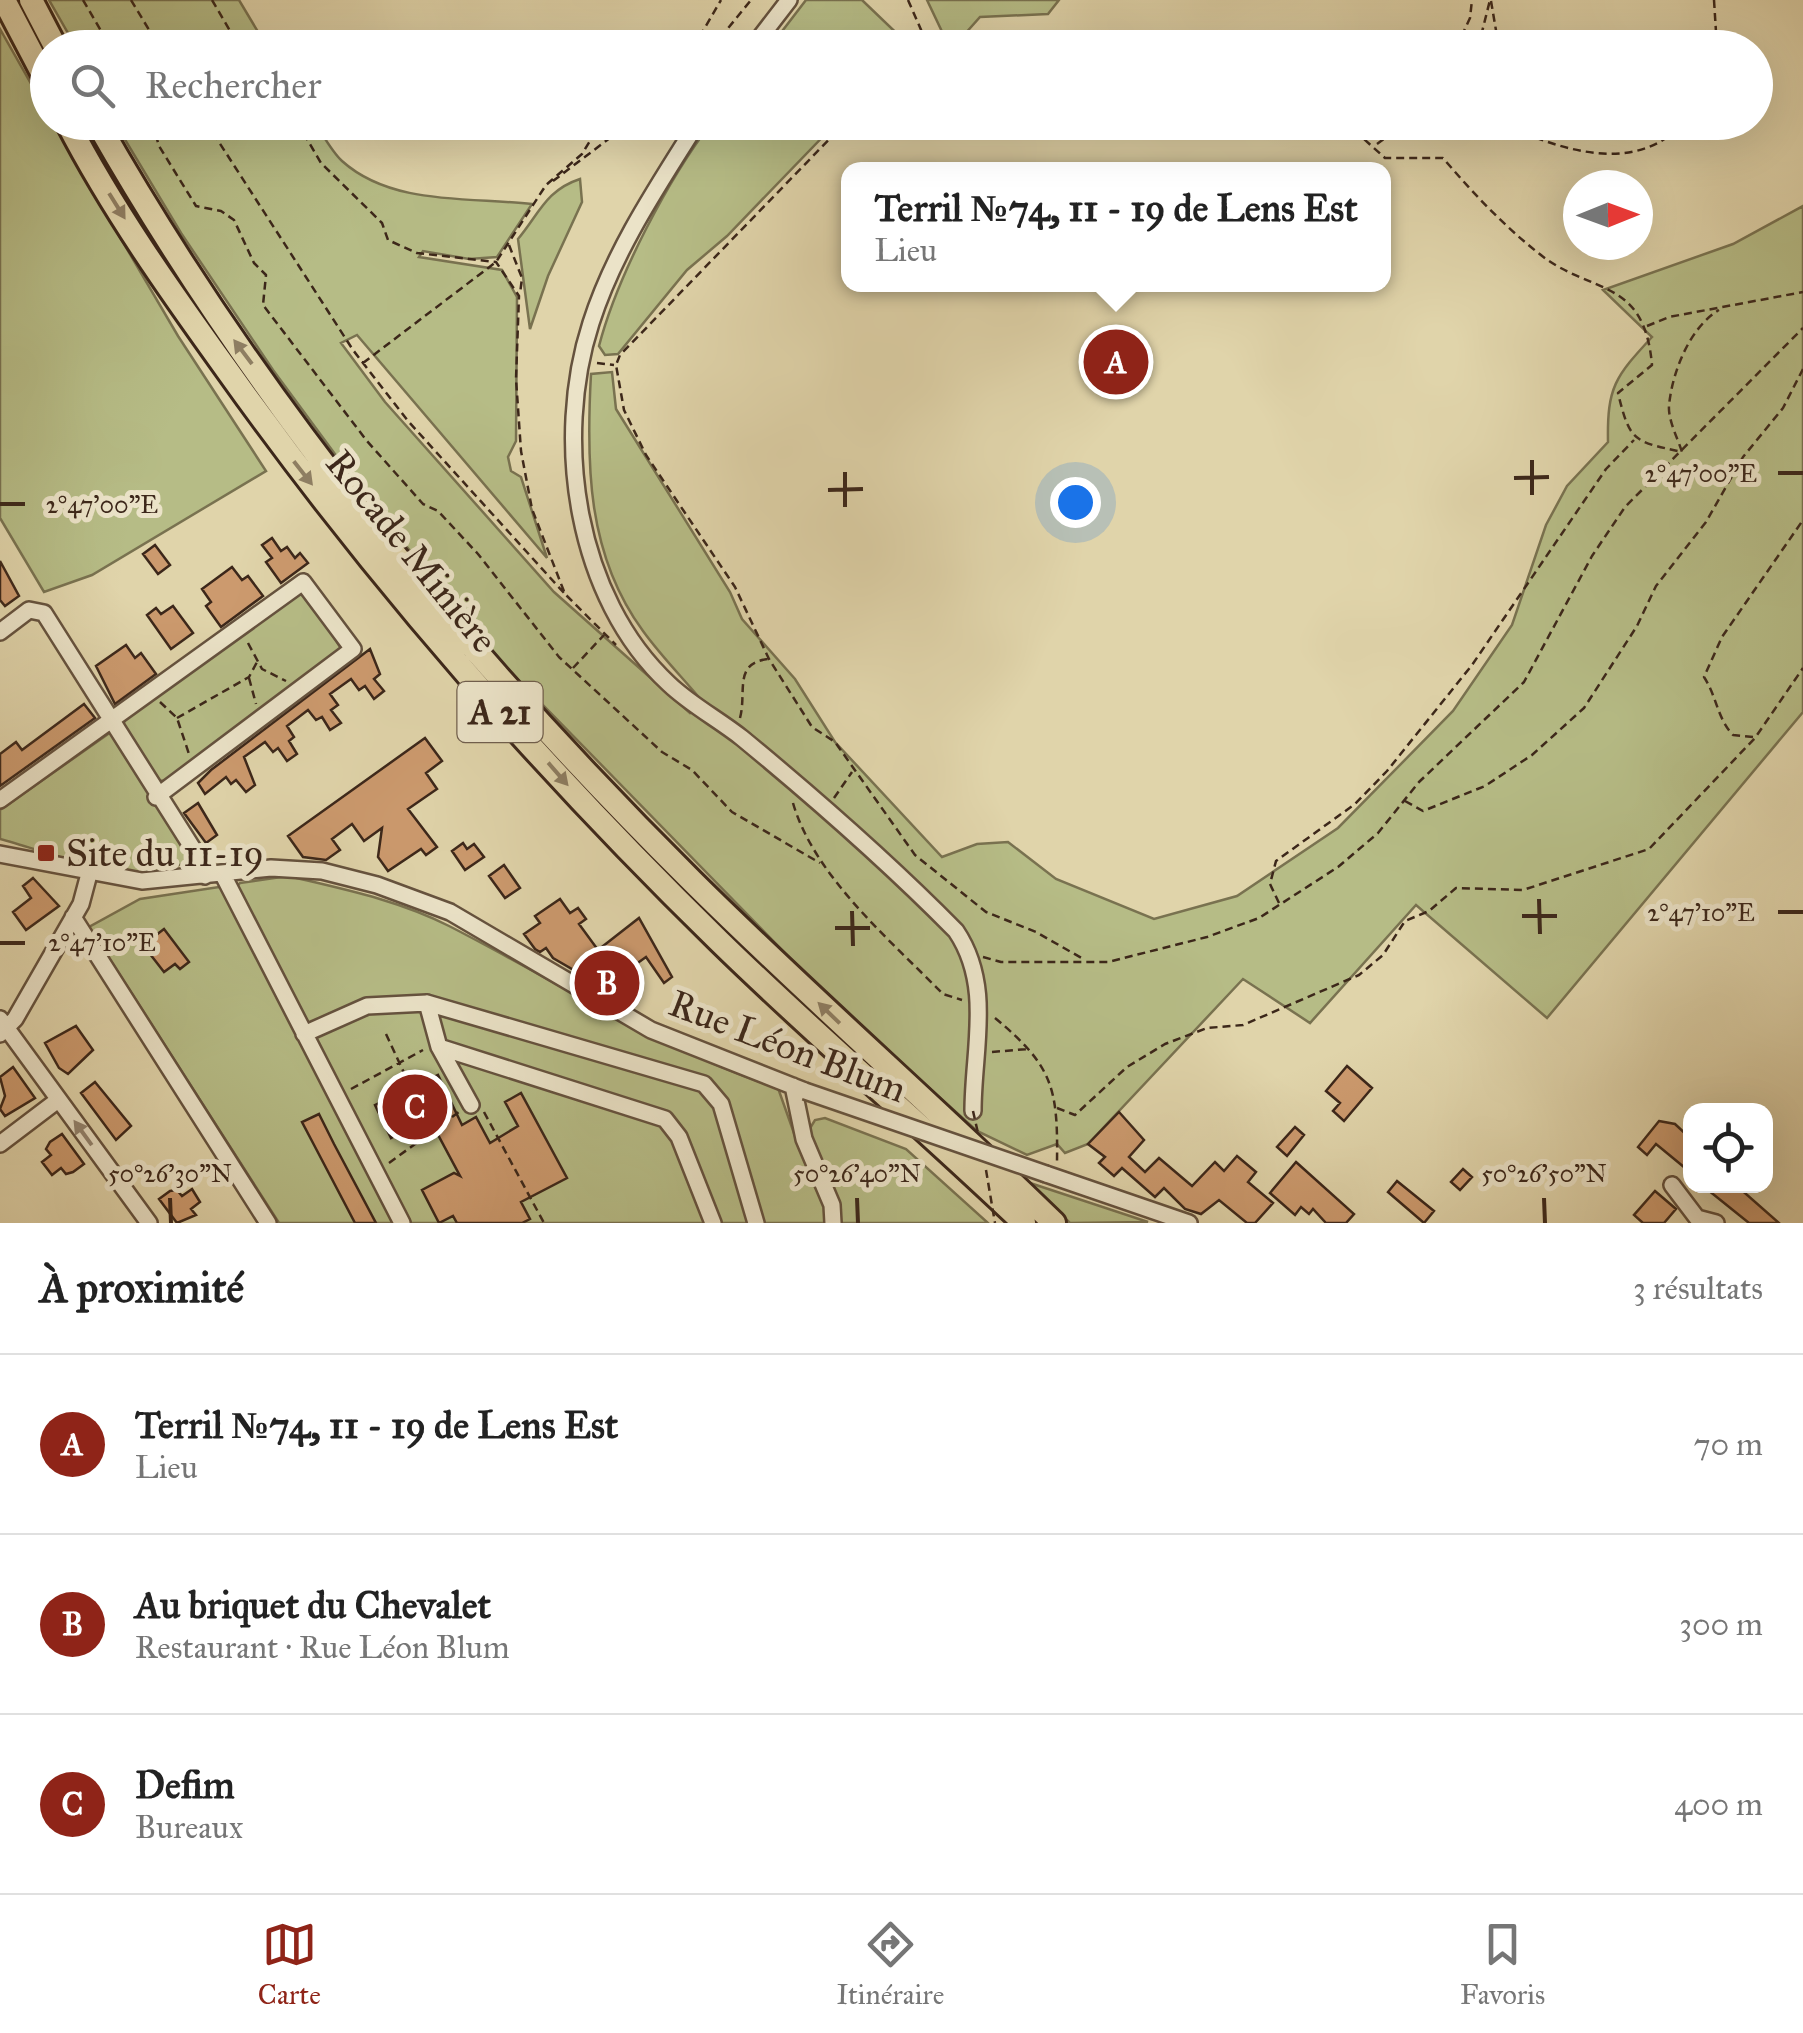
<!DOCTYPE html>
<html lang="fr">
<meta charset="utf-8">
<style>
body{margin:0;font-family:"IM FELL Great Primer",serif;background:#f2f2f2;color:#222}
.controls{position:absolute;right:30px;bottom:30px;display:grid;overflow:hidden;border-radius:20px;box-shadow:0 10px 40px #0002}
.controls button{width:90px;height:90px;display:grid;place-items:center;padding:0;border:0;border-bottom:2px solid #e0e0e0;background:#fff;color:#222;font:50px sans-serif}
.compass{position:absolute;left:1563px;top:170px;width:90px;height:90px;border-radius:50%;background:#fff;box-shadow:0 10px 40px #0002;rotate:89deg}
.you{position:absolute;left:1075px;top:502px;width:35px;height:35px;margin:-25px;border:8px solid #fff;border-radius:50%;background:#1a73e8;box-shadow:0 0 0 15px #1a73e833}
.badge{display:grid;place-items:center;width:65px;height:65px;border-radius:50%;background:#8f2418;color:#fff;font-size:32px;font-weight:700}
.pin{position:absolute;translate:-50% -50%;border:5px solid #fff;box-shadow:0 2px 10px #0006}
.popup{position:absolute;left:841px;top:162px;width:550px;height:130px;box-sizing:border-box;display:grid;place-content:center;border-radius:20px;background:#fff;filter:drop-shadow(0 2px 8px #0005);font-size:32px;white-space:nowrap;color:#767676}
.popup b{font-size:38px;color:#222}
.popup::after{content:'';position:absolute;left:50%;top:100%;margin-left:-20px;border:20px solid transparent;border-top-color:#fff}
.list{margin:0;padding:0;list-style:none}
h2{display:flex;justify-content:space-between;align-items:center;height:130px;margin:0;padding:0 40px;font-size:42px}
h2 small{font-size:32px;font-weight:400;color:#767676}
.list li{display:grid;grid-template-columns:65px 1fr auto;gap:30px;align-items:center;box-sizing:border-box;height:180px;padding:0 40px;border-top:2px solid #e0e0e0}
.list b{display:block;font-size:38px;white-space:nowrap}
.list p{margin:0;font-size:32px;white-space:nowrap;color:#767676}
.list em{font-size:32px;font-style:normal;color:#767676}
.icon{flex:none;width:55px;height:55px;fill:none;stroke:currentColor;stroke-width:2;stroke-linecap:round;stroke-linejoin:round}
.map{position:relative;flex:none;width:1803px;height:1223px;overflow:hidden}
.search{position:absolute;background:#fff;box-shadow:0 10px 40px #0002;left:30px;right:30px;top:30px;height:110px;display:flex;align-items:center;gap:25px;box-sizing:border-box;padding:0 35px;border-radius:55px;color:#767676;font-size:38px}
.sheet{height:670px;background:#fff}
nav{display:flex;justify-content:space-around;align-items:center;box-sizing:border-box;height:140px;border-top:2px solid #e0e0e0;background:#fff;font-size:28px;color:#767676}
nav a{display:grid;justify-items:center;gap:5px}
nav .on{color:#8f2418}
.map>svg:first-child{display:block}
</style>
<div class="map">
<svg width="1803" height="1223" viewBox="0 0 1803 1223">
<rect width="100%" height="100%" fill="#e0d4aa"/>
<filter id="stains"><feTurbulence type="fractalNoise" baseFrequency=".002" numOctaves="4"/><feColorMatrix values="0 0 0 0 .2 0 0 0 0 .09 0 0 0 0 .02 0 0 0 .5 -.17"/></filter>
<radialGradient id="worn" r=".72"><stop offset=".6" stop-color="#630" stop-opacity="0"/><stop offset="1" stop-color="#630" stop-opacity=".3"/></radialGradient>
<path fill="#b6bc86" stroke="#797250" stroke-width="2.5" d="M49 0H239L267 47H76Z
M806 0H862L911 47H770Z
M927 0H1059L1048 14 980 17 964 35 946 40Z
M0 29 47 112 48 122 53 123 178 336 266 471 92 575 44 592 0 518Z
M712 122 836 123 727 236 687 270 618 354 605 355 599 346C617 277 668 179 712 122Z
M115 123H315C323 135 332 152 342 161 392 206 470 197 532 204L497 257 469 259 423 251 419 257 502 270 517 297 516 441 508 457 511 471 521 477 547 558 357 335 341 343 385 402 554 592 690 713 702 701C683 678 661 656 643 631 587 555 586 464 591 374L612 372 616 409 730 592 742 619 795 679 835 742 942 857 977 844 1008 842 1056 879 1154 919 1237 896 1338 828 1453 711 1512 625 1546 525 1567 486 1608 442C1607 387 1615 377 1652 337L1603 290 1733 244 1803 206V712L1547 1018 1416 905 1310 1023 1243 979 1088 1144 1065 1153 1057 1144 1027 1155 977 1131 826 995 500 661 371 503 273 370 181 233Z
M580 179 582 202 548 276 530 329 518 239C539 214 546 190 580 179Z
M297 591 305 592 342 650 164 781 155 780 123 725 126 717Z
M111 732 191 859C139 892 54 853 0 839V810Z
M288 876C343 889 398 900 449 926 559 982 660 1050 778 1088L796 1139 804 1138 815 1120 825 1118 906 1149 988 1223H279L89 927 140 899 219 887 232 892 240 883Z
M1027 1182 1148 1222 1070 1223Z"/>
<path fill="#cc9a6e" stroke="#3c271a" stroke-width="2.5" d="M272 538 281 551 287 547 295 558 300 553 308 563 281 583 266 562 272 558 262 545Z
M155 545 170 565 158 574 143 554Z
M0 561 19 596 5 606 0 600Z
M232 567 242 580 248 576 263 596 221 627 206 606 211 602 202 589Z
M173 606 193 633 171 649 147 615 156 608 161 614Z
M126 645 135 658 141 653 156 674 115 704 96 666Z
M370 649 380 674 374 679 384 691 374 699 365 686 359 690 351 679 330 694 338 705 331 710 341 723 330 730 322 717 316 720 308 710 287 726 294 737 289 741 297 754 287 761 278 748 273 752 265 742 244 757 255 785 246 792 236 780 231 784 226 777 205 794 198 783 211 770Z
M84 704 95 718 0 786V754L16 742 22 750Z
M425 738 442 761 426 773 437 789 408 809 437 847 426 855 421 849 388 871 378 857 382 828 364 841 352 824 332 839 340 850 326 860 303 857 288 836Z
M198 803 217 835 206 843 184 813Z
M463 843 467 849 474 844 484 857 465 870 452 851Z
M504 865 520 888 505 898 489 876Z
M33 878 59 906 26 930 13 912 31 898 23 886Z
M560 899 570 913 578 908 586 919 579 924 598 950 639 918 672 977 664 983 646 957 625 972 637 988 622 998 553 958 546 948 540 952 535 949 524 934 540 923 535 916Z
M164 929 189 962 180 969 175 964 164 972 143 945Z
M76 1026 93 1050 68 1074 59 1068 45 1043Z
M1347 1066 1372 1088 1344 1121 1333 1111 1340 1103 1326 1091Z
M13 1067 35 1098 5 1116 0 1109 5 1096 0 1077Z
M438 1075 462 1125 476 1117 490 1143 518 1126 505 1102 521 1093 567 1178 521 1202 530 1219 522 1223H457L453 1216 439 1223 422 1190 454 1173 460 1176 429 1118 391 1138 375 1105Z
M95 1082 131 1126 116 1140 81 1093Z
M1119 1112 1144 1140 1129 1157 1145 1172 1159 1158 1192 1186 1215 1162 1224 1171 1237 1156 1256 1172 1248 1182 1273 1203 1255 1223H1247L1219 1200 1201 1214 1185 1209 1164 1188 1155 1197 1122 1168 1114 1176 1099 1163 1105 1157 1088 1144Z
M319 1114 334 1144 376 1223H355L313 1143 302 1122Z
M1659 1121 1675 1124 1690 1138V1172L1656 1144 1647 1155 1638 1147Z
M1295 1127 1304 1135 1287 1156 1277 1147Z
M62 1134 84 1164 73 1172 66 1174 61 1168 52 1175 42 1162 51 1155 46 1149 50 1142Z
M1296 1162 1354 1214 1346 1223H1326L1313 1209 1309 1214 1301 1207 1295 1215 1270 1193Z
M1463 1169 1472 1177 1460 1190 1451 1182Z
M1397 1181 1434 1211 1424 1223 1388 1192Z
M1703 1186H1737L1779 1223H1749Z
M192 1189 200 1202 191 1209 196 1215 177 1223 159 1199 170 1191 177 1190 182 1196Z
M1655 1191 1676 1209 1664 1223H1643L1634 1215Z"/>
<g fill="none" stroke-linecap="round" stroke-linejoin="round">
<g stroke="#65523e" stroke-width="20">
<path id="minor" d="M752 48 789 0
M698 122C657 187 614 251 591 323 553 440 576 598 669 684 691 705 718 719 742 738 816 799 889 863 956 931 993 986 973 1049 973 1111
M0 632 29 610 44 613 202 863 205 876
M0 800 303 582 353 649 156 797
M0 854 142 881 271 868 322 871 377 885 450 912 651 1030 805 1091
M222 873 402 1223
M73 917 268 1223
M427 1003 439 1047 471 1105
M0 1019 149 1223
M0 1034 15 1019 81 904 89 874
M304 1034 367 1006 427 1003 704 1084 721 1104 756 1223
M439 1047 665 1119 679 1137 713 1223
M793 1086 804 1139 832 1205 833 1223
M0 1144 58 1100
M1046 1174 1189 1223
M1672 1185 1697 1218 1716 1223"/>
</g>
<g stroke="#3c271a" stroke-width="28">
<path id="highway" d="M4 0 48 84
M31 0 56 48
M67 122C112 209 170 291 227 370 373 575 539 765 719 941 818 1038 924 1127 1024 1223
M97 122C256 402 464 655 692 881 810 998 935 1107 1054 1223"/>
</g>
<path stroke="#3c271a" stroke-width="2.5" stroke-dasharray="8 5" stroke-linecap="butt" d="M83 0 111 48
M131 0 160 48
M212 0 240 48
M908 0 929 48
M1714 0 1717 48
M1491 1 1499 48
M693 48 721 0
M712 48 751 0
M1060 48C1113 40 1160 33 1212 48
M1456 48 1470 18 1472 0
M1478 48 1490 0
M152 122 159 146 196 206 221 211 234 220 254 263 266 275 263 305 367 441 423 504 438 511 478 554 559 657 662 752 692 770 732 812 820 863
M206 122 353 350 408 421 564 593
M297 122 321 163 382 223 388 240 417 253 496 262 519 296 516 379 521 451 532 509 565 594 616 645
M846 122 620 355 616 365 624 410 646 455 735 587 769 659 812 727 835 742 915 855 986 912 1036 932 1085 960
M1345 122 1385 158H1443C1472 192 1502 224 1537 252 1590 296 1644 275 1652 365L1618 393C1630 442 1633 441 1682 452 1678 439 1668 420 1669 406 1672 372 1690 327 1719 310
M1500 122C1554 148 1635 178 1684 122
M1524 122 1535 138
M1370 139 1393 122
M1377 144 1407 122
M553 181 631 122
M509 245 522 278 520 294
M1647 326 1669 317 1803 292
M363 363 496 262 546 185 582 154 596 131 613 122
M597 363 614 365
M248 643 262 669 286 681
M573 668 604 635
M249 678 256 704
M160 702 177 718 189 754
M177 718 249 677 257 662
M740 718C747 692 733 663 768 659
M1753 737 1733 735C1717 718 1717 697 1704 677L1722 637 1803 520
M834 798 852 772
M1405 801 1423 811 1485 786 1532 755 1584 708 1637 626 1656 586 1706 522 1743 457 1783 408 1803 369
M793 803C814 876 890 940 943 994L962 1000
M1279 903 1270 884 1276 861 1355 804 1387 771 1472 665 1606 469 1634 440
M983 957 1001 962H1108L1207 937 1259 918 1338 867 1378 833 1419 782 1524 682 1592 556 1625 507 1803 328
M995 1018C1053 1066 1058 1088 1057 1162
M386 1034 411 1088
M992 1052 1028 1049
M351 1089 423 1050
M1057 1108 1075 1115 1127 1067 1165 1044 1207 1028 1243 1025 1359 975 1383 955 1405 921 1429 911 1456 888 1523 890 1649 849 1755 738 1803 668
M484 1112 544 1223
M389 1163 459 1112"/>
<use href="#minor" stroke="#ebe3c8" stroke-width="15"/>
<use href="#highway" stroke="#e0d4aa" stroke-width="22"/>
<g stroke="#65523e" stroke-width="20" stroke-linecap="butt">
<path id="minor-bridge" d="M805 1091 1046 1174"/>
</g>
<path stroke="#3c271a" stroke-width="2.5" stroke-dasharray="8 5" stroke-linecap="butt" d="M973 1111 978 1133
M986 1170 995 1223"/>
<use href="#minor-bridge" stroke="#ebe3c8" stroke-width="15"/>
</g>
<defs><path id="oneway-solid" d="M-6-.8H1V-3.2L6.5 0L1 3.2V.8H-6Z" transform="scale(2.5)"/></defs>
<g fill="#8e7e62">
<use href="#oneway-solid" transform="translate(117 206) rotate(58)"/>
<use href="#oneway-solid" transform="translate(243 352) rotate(-127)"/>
<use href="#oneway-solid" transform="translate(303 473) rotate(52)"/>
<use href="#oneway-solid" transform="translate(558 774) rotate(49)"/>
<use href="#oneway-solid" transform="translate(829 1013) rotate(-136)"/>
</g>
<use fill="#948571" href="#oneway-solid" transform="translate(83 1133) rotate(-126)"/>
<path fill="none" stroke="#3c271a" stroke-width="4" d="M1532 460V495M845 472V507M1778 473H1803M1514 478 1549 477M828 490 863 489M0 504H25M1539 899 1540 934M852 911 853 946M1778 912H1803M1522 916H1557M835 928H870M0 943H25M170 1198 171 1223M857 1198 858 1223M1544 1198 1545 1223"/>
<rect fill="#8f2418" stroke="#ebe3c8" stroke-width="4" x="36" y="843" width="20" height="20" rx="5"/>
<g text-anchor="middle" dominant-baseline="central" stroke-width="10" stroke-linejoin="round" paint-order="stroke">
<rect fill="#ebe3c8" stroke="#705f4e" stroke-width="2.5" x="457.5" y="682" width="85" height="60" rx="8"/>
<g font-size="35" font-weight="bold" fill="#3c271a">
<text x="500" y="712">A 21</text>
</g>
<g font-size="38" fill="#3c271a" stroke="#ebe3c8">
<text transform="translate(412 551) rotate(51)">Rocade Minière</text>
<text transform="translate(788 1046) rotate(21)">Rue Léon Blum</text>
</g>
<g font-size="38" fill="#3c271a" stroke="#ebe3c8" text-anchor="start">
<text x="66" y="853">Site du 11-19</text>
</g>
</g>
<g font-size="25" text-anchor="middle" fill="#3c271a" stroke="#ebe3c8" stroke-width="10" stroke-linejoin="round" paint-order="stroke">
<text x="1701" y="482">2°47'00"E</text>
<text x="102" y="513">2°47'00"E</text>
<text x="1701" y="921">2°47'10"E</text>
<text x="102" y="951">2°47'10"E</text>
<text x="170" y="1182">50°26'30"N</text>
<text x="857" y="1182">50°26'40"N</text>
<text x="1544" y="1182">50°26'50"N</text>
</g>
<rect width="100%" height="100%" filter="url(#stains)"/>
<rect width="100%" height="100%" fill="url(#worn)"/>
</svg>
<div class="controls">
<button><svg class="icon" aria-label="locate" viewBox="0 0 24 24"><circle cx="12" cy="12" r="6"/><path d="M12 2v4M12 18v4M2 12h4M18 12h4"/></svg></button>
</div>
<svg class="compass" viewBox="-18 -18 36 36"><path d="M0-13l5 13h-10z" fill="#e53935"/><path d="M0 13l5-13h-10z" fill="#767676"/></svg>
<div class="you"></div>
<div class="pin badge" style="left:1116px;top:362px">A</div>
<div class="popup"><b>Terril №74, 11 - 19 de Lens Est</b>Lieu</div>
<div class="pin badge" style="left:607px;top:983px">B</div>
<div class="pin badge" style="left:415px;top:1107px">C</div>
<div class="search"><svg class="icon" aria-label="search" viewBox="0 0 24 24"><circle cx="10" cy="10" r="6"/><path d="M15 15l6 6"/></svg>Rechercher</div>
</div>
<section class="sheet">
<h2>À proximité<small>3 résultats</small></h2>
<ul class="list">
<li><span class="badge">A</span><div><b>Terril №74, 11 - 19 de Lens Est</b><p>Lieu</p></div><em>70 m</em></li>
<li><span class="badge">B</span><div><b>Au briquet du Chevalet</b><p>Restaurant · Rue Léon Blum</p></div><em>300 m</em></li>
<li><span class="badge">C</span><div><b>Defim</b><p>Bureaux</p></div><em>400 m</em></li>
</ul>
</section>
<nav>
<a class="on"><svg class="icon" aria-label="map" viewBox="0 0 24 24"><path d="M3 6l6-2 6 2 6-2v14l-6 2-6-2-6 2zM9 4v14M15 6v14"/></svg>Carte</a>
<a><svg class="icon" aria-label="directions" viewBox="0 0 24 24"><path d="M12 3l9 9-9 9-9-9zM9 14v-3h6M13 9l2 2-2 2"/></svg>Itinéraire</a>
<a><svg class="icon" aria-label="saved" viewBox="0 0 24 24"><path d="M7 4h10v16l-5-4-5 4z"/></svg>Favoris</a>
</nav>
